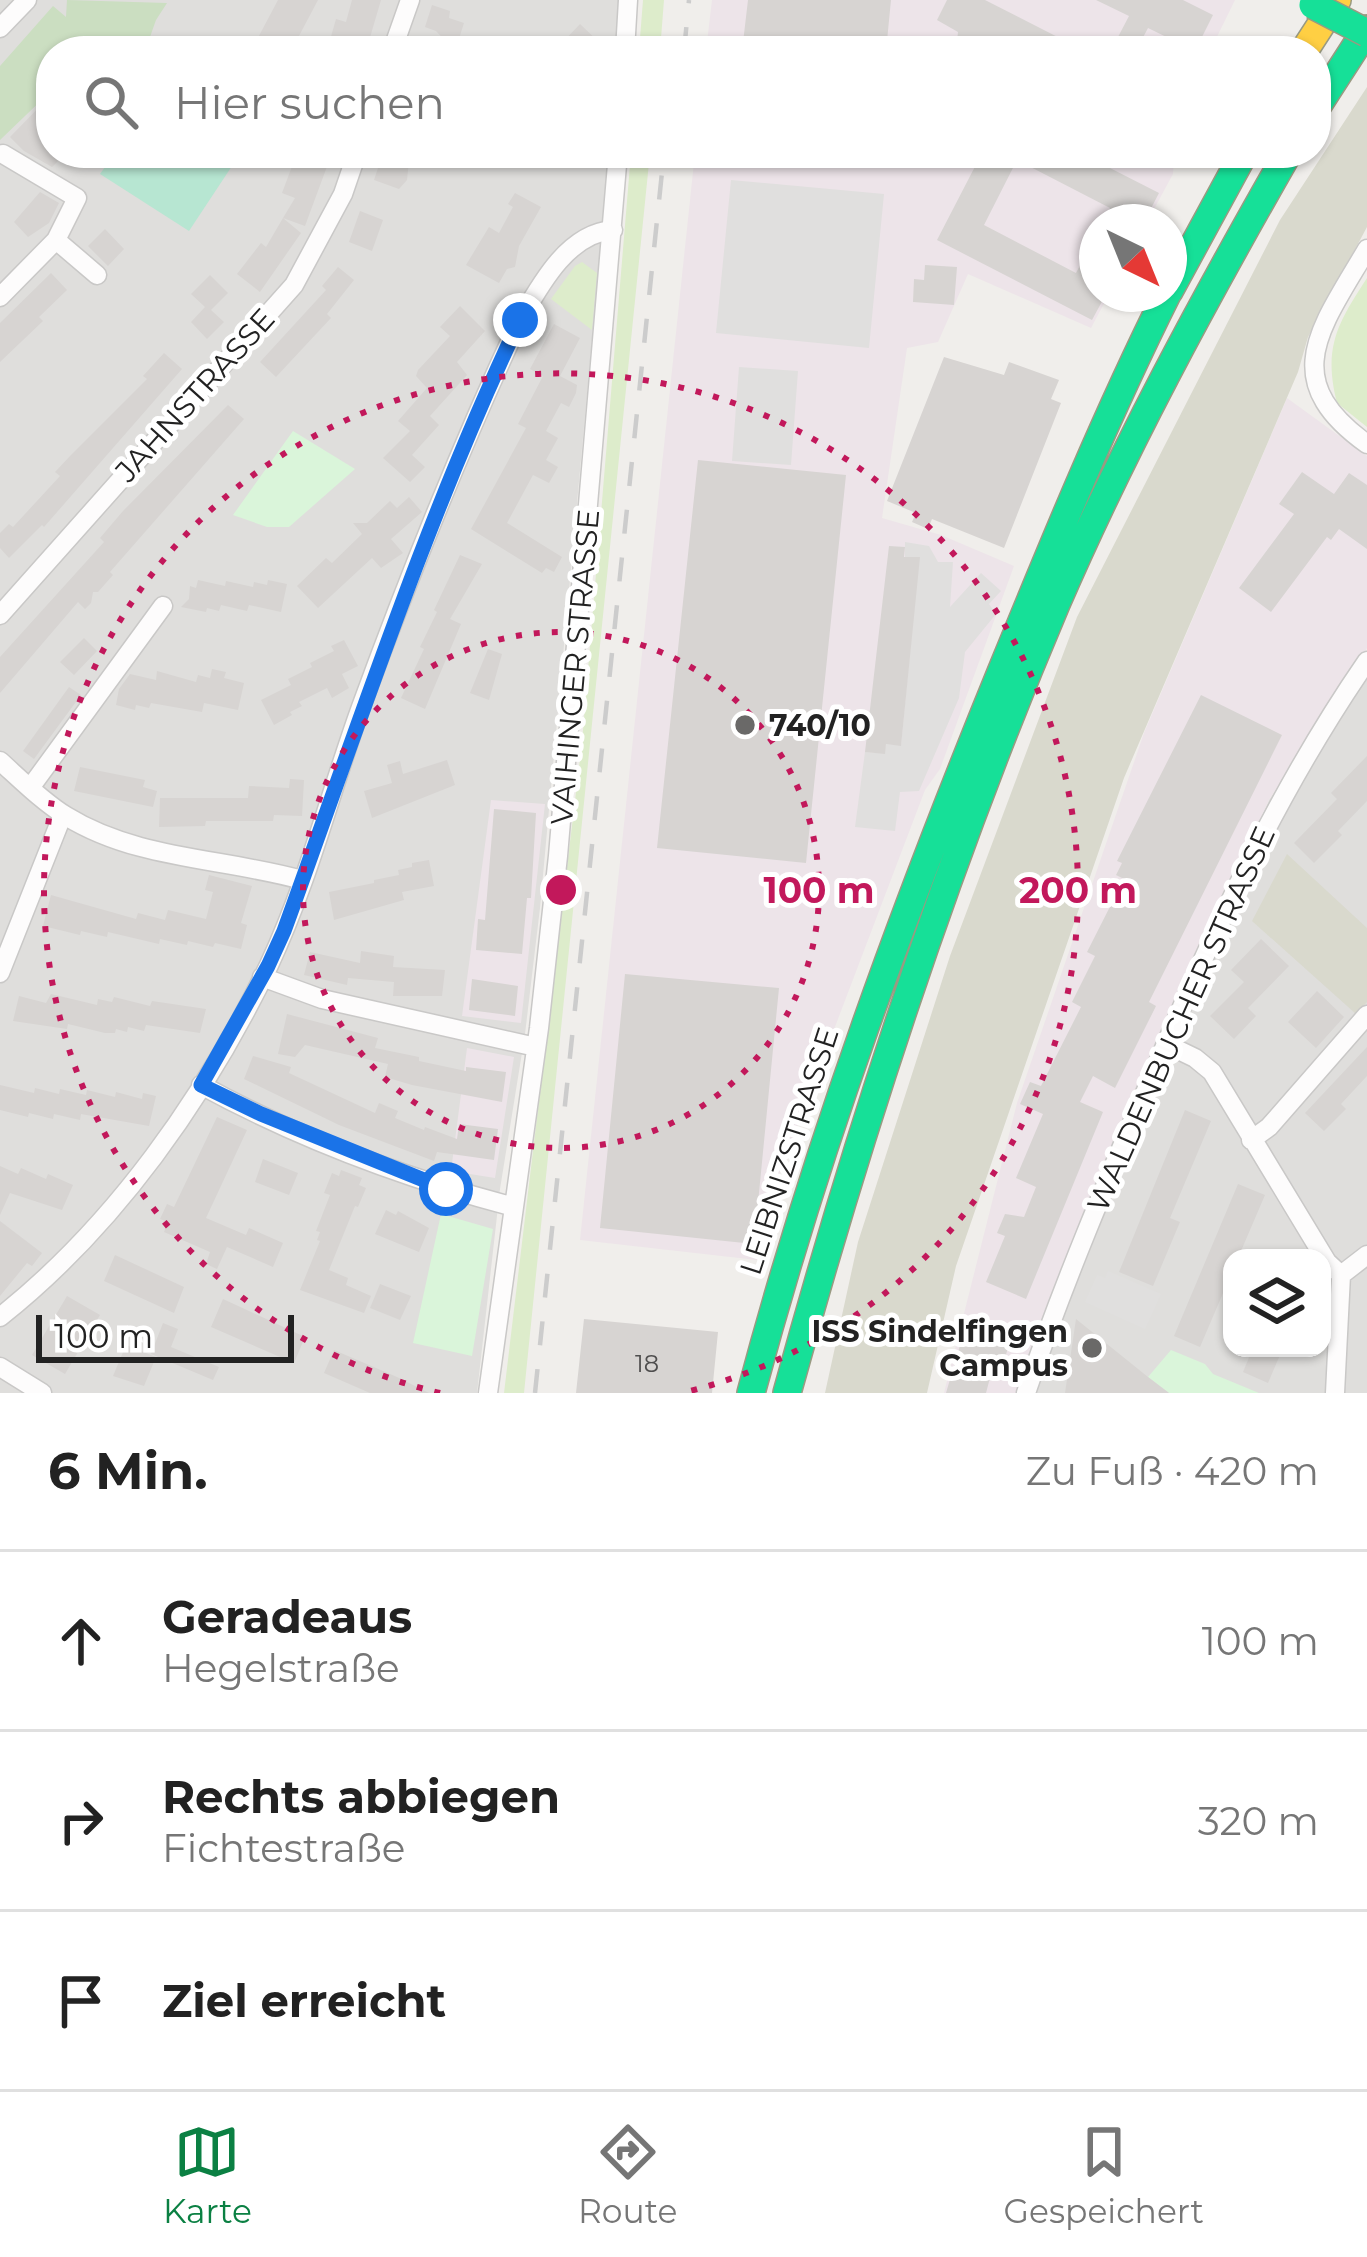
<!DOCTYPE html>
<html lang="de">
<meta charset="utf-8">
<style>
body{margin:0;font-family:Montserrat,sans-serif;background:#f2f2f2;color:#222}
.controls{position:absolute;right:36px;bottom:36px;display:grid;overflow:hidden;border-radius:24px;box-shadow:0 3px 9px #0004}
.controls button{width:108px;height:108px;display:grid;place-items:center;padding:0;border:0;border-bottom:3px solid #e0e0e0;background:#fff;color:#222;font:60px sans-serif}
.compass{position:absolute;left:1079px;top:204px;width:108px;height:108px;border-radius:50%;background:#fff;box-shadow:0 3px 9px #0004;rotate:137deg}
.scale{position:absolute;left:36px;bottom:30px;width:258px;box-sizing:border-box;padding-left:12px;border:6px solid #222;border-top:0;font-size:33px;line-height:42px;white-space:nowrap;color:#222;-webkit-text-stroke:9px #fff;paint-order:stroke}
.stop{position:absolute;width:36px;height:36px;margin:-27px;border:9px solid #1a73e8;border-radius:50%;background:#fff}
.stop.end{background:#1a73e8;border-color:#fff;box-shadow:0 3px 12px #0008}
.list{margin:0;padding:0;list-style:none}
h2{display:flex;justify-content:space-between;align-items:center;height:156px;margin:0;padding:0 48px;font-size:51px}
h2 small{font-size:39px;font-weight:400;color:#767676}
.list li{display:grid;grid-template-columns:78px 1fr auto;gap:36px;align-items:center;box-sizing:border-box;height:180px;padding:0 48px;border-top:3px solid #e0e0e0}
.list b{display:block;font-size:45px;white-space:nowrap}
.list p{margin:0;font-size:39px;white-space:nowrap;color:#767676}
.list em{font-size:39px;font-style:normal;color:#767676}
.icon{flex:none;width:66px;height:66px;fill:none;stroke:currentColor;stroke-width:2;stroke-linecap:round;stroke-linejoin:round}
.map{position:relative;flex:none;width:1367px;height:1393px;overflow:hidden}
.search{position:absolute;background:#fff;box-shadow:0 3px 9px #0004;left:36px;right:36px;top:36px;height:132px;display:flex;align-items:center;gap:30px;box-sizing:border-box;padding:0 42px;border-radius:48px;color:#767676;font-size:45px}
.sheet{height:696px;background:#fff}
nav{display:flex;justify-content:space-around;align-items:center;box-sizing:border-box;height:168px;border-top:3px solid #e0e0e0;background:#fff;font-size:33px;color:#767676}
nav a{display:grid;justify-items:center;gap:6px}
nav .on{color:#0b8043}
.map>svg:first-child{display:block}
</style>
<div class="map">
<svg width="1367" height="1393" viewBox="0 0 1367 1393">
<rect width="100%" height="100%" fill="#f0eeeb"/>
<path fill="#dfdedc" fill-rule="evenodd" d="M0 0H622L618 51H51V153H609L540 908 525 1034 500 1189 477 1393H0Z
M1367 651V1393H1019L1170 1016 1269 800ZM1232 1258H1322V1348H1232Z"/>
<path fill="#ede4e9" d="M712 0H1235L1210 51H706Z
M695 153H1174L1173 174 1147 222H1097V294H1109L1091 328 968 274 938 342 907 348 882 518 941 535 1014 566 940 769 925 790 762 1219 757 1260 580 1240Z
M1287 398 1367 456V648L1269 800 1170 1016 1019 1393H944L1017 1103 1144 733Z
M491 800 545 804 521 1023 462 1016Z
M467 1048 514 1057 495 1178 451 1171Z"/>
<path fill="#d9d9cd" d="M1367 87V227L1308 337 1298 372 1124 778 956 1266 927 1393H825L858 1242 950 956 1077 617 1280 220Z
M1287 854 1367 928V1002L1356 1014 1252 921Z"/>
<path fill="#ddeccb" d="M643 0H664L660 51H639Z
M631 153H650L524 1393H504L582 742Z
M582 262 597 273 592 330 551 299 575 266Z
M1367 278V427L1337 403C1323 348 1337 324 1367 278Z"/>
<path fill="#cbdec1" d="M67 0 167 3 156 20 145 51 96 48 51 51V91L0 140V66L53 6 66 17Z"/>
<path fill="#daf5da" d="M293 431 355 469 289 527H267L233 515Z
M441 1214 493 1229 472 1356 413 1343Z
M1171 1350 1205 1364 1213 1374 1259 1393H1169L1148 1377Z"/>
<path fill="#b7e6d2" d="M115 153H212L232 166 189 231 100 174Z"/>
<path fill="#e0dfde" d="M731 180 884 194 869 348 716 333Z
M739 367 798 371 791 465 732 461Z
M905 542 929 546 938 562H953L950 607 981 573 1001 591 989 604 996 614 965 652 959 698 919 791 900 792 895 831 855 827 865 752 884 753 886 744 901 745 919 558 905 557Z
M1108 1271 1161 1294 1145 1329 1085 1302 1097 1275 1105 1278Z"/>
<path fill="#d7d4d2" d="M278 0H318L291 51H251Z
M352 0H381L366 51 328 47 336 19 346 22Z
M748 0H891L886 51H742Z
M947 0H985L1085 51H956L958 32 937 20Z
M1096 0H1183L1213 15 1195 51 1148 28 1138 47 1118 37 1129 16Z
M432 5 450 11 449 18 464 23 455 51 436 31 425 27Z
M580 24 601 44 594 51H568L561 44Z
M51 95V153H66L52 167 24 151 10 137Z
M297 153H332L305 226 283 218 295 198 282 193Z
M383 153 409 161 407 180 399 189 374 180Z
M982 153H1115L1108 167 1159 193 1144 222H1103L1110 208 1017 160 984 225 1076 273 1097 233V294H1106L1092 320 937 240Z
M40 192 59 203 49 223 28 237 14 222Z
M515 193 541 207 519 246 515 267 507 269 499 283 466 265 489 227 499 233 513 207 508 204Z
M360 211 383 220 372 251 349 242Z
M283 218 301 233 260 292 237 274 261 243 266 247Z
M105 229 124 249 108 266 88 246Z
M925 265 957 267 954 305 913 302 914 279 924 280Z
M338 267 354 280 327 314 331 318 276 377 260 362 326 290 322 286Z
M51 273 67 290 39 317 43 321 0 362V323Z
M210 275 228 293 211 310 224 322 207 339 191 322 205 307 191 294Z
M460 306 485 331 457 362 467 375 430 416 439 425 412 455 425 467 410 482 383 458 410 431 398 421 427 388 416 376 418 370 450 336 440 327Z
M554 324 580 338 560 376 577 385 576 393 569 407 561 403 546 431 558 438 546 460 558 467 549 483 533 475 507 523 562 557 554 572 546 568 542 573 471 529 526 428 518 424 543 376 530 369Z
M164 353 182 369 44 527 42 525 9 558 0 548V533L9 524 13 527 60 476 55 472 71 455 147 379 143 376Z
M944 357 1004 375 1009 362 1059 380 1051 399 1061 403 1004 548 932 519 928 529 912 522 916 513 887 501Z
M228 405 244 419 110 572 113 575 98 592H93L91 603 85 609 78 602 0 693V657L104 542 100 538 123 511Z
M698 460 846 475 806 863 657 848Z
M1302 472 1334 494 1349 473 1367 485V549L1339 529 1331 540 1327 537 1271 612 1239 588 1294 514 1279 504Z
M409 497 422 512 391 539 403 553 381 568 372 558 318 608 297 586 326 558 332 563 362 534 353 523H367L390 501 397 508Z
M889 546 905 547 904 557H920L901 746 886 744 885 754 865 752Z
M460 555 482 564 450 619 461 624 425 709 401 698 424 649 420 647 437 612 434 610Z
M198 580 225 586 226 581 253 587 254 582 267 585 268 580 287 584 281 612 249 605 247 611 221 605 219 611 207 608 206 612 181 607 189 599 190 586 196 588Z
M84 638 97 651 74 675 60 662Z
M344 640 358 666 342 674 349 688 332 698 327 688 299 702 302 706 290 712 292 715 274 725 261 700 291 685 288 679 312 667 310 663 334 651 331 646Z
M488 649 502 654 489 700 470 693Z
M212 669 226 672 224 678 244 683 238 710 204 703 202 712 151 703 149 708 136 705 135 710 116 705 119 689 130 674 156 680 157 671 196 682 198 675 210 678Z
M69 687 81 695 34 759 23 751Z
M1201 695 1282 735 1149 1002 1156 1006 1115 1088 1093 1076 1080 1102 1103 1112 1026 1299 986 1282 1005 1236 997 1233 1005 1214 1024 1217 1036 1187 1016 1178 1043 1114 1020 1104 1030 1082 1041 1086 1081 1007 1072 1002 1095 956 1087 952 1124 879 1116 875 1122 863 1117 861Z
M1367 756V801L1338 831 1342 835 1314 863 1294 843 1337 799 1331 793Z
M447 760 455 785 372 818 364 791 392 783 387 765 400 761 403 774Z
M80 767 145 780 143 787 157 791 153 807 74 791Z
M290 779 304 780 302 816 274 815 273 821H206L205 826 159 827 160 798H248L249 786 289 788Z
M494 809 536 813 531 898H527L522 954 476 950 478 919 485 920Z
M429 860 434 886 402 892 404 900 334 920 329 892 374 883V880L399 875 398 870 412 867V863Z
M209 875 252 886 241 923 247 925 241 949 215 943 213 947 188 941 187 945 160 939 159 944 108 932 107 937 81 931 80 935 43 926 51 895 136 919 138 913 165 920 168 910 206 919 213 892 205 890Z
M1261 939 1289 966 1248 1008 1256 1016 1234 1039 1210 1016 1244 982 1231 970Z
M361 951 394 956 393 967 445 970 442 996H393L394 982 348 978 347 985 304 975 310 952 360 963Z
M625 974 779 988 754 1244 600 1228Z
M472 979 518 986 515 1016 469 1010Z
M1317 991 1344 1017 1316 1048 1288 1022Z
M51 994 97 1005 98 999 112 1002 114 997 150 1006 152 1001 206 1009 200 1033 146 1025 144 1031 128 1027 127 1032 116 1029 115 1033H105L68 1024 67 1029 13 1021 19 996 46 1003Z
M287 1014 378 1038 375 1048 419 1057V1061L466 1071V1067L506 1072 502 1102 412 1085 385 1077 388 1064 305 1045 295 1057 278 1054Z
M1367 1047V1076L1341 1104 1346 1109 1324 1131 1305 1113Z
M253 1056 291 1067 289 1073 375 1113 379 1103 398 1111 395 1118 424 1130 425 1127 457 1139 459 1124 498 1129 494 1160 437 1152 434 1161 339 1125 244 1079Z
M0 1085 34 1093 35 1088 59 1094 60 1089 86 1095 87 1090 115 1097 116 1092 142 1099 143 1093 156 1096 149 1126 81 1114 80 1120 54 1114 53 1119 29 1113 28 1117 0 1110Z
M1185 1110 1211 1121 1170 1218 1180 1222 1153 1286 1119 1272Z
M217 1117 247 1130 206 1218 246 1235 249 1228 283 1243 273 1267 227 1247 217 1269 206 1264 210 1252 164 1232 168 1222 160 1219 167 1204 174 1207Z
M263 1159 298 1173 289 1195 255 1182Z
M0 1166 18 1174 21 1168 46 1179 48 1174 73 1185 62 1210 10 1193 0 1215Z
M341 1170 362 1178 359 1185 366 1188 358 1207 355 1206 329 1270 348 1278 346 1285 371 1296 364 1313 300 1290 320 1241 317 1240 320 1232 316 1231 330 1195 324 1193 332 1173 339 1176Z
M1238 1184 1265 1195 1238 1258H1232V1272L1200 1347 1174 1336Z
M386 1210 396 1215 398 1211 429 1228 419 1252 375 1234Z
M0 1221 42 1253 32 1266 27 1263 0 1296Z
M115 1255 184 1287 174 1313 104 1281Z
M380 1284 411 1296 400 1320 370 1308Z
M67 1296 100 1315 65 1374 32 1355Z
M223 1299 305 1337 294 1363 211 1327Z
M968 1318 1013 1332 999 1377 991 1374 986 1393H946Z
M584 1319 718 1332 712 1393H576Z
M1076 1319 1148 1377 1169 1393H1065Z
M163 1323 178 1329 171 1347 219 1367 213 1380 151 1354Z
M126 1345 156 1357 144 1386 113 1376Z
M1253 1348H1283L1268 1383 1243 1372Z
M334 1350 397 1377 429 1393H370L324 1373Z"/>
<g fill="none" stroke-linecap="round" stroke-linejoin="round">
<g stroke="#c9c8c7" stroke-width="21">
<path id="street" d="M0 28 27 0
M392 51 410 0
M625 51 628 0
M56 240 97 275
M1367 249C1321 328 1276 379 1367 444
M0 297 56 240 77 198 3 154
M0 615 294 285 343 194 357 153
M0 761C21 780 42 801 66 816 137 860 224 858 302 880
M30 788 163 606
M0 973 63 814
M262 977 322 999 536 1047
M1166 1044 1195 1058 1212 1072 1327 1262 1341 1275 1335 1393
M201 1085C298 1138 408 1179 514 1207
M1251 1140 1269 1127 1367 1015
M1341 1275 1367 1255
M0 1317C115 1226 206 1096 269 965 308 882 330 793 361 707 409 576 461 446 520 320 540 285 568 233 613 230
M0 1367 42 1393
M488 1393 539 1028 558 856 618 153
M1026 1393C1063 1284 1108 1178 1154 1072 1215 928 1278 790 1367 661"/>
</g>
<g stroke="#999a82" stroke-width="30">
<path id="fast" d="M1316 108 1367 29
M1169 291 1244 153
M751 1393C817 1145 905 907 1002 670 1054 543 1106 416 1167 294
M787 1393C861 1124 947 861 1056 604 1123 449 1204 300 1288 153"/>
</g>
<g stroke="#999a82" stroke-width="30">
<path id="slow" d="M1304 51 1337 0"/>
</g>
<use href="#street" stroke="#fdfcfc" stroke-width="18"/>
<use href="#fast" stroke="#16e098" stroke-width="27"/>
<use href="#slow" stroke="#ffcf43" stroke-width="27"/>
<path stroke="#ccc" stroke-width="4.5" stroke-dasharray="24 24" stroke-linecap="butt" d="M684 51 689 0
M535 1393 664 153"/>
<g stroke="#999a82" stroke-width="30" stroke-linecap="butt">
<path id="fast-bridge" d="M1313 5 1367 33"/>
</g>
<use href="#fast-bridge" stroke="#16e098" stroke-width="27"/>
</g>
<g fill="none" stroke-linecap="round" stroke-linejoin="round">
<path stroke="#1a73e8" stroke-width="15" d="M446 1189 261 1114 201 1085 268 966 284 931C359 725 426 518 520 320"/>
</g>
<g fill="none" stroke="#c2185b" stroke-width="6" stroke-dasharray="6 12">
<circle cx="561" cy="890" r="258"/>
<path d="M440 1393A517 517 0 1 1 682 1393"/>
</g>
<g fill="#6a6968" stroke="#fff" stroke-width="4.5">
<circle cx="745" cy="725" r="12"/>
<circle cx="1092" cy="1348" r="12"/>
</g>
<g text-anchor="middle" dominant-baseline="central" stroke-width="10" stroke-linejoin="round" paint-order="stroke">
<g font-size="24" fill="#4f4e4e">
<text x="647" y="1363">18</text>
</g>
<g font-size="30" fill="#222" stroke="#fff">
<text transform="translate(195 395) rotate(-48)">JAHNSTRASSE</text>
<text transform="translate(575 667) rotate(-85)">VAIHINGER STRASSE</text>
<text transform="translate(1181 1019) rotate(-66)">WALDENBUCHER STRASSE</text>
<text transform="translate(789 1151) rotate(-72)">LEIBNIZSTRASSE</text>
</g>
<g font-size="30" font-weight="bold" fill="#222" stroke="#fff" text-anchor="start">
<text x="769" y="725">740/10</text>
<text x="1068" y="1331" text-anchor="end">ISS Sindelfingen<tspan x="1068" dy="34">Campus</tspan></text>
</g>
</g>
<circle cx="561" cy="890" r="18" fill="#c2185b" stroke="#fff" stroke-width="6"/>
<g font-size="36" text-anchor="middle" font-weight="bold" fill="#c2185b" stroke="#fff" stroke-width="10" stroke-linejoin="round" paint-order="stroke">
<text x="819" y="903">100 m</text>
<text x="1078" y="903">200 m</text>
</g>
</svg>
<div class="controls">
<button><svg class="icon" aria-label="layers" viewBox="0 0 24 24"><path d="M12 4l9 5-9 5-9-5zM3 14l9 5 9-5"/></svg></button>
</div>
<svg class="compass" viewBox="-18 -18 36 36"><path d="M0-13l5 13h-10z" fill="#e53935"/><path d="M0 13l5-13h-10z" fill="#767676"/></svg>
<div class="scale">100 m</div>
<div class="stop" style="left:446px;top:1189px"></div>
<div class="stop end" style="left:520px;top:320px"></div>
<div class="search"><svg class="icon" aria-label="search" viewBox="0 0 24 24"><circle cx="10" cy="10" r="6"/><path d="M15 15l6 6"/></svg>Hier suchen</div>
</div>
<section class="sheet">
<h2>6 Min.<small>Zu Fuß · 420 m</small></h2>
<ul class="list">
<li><svg class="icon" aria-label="ahead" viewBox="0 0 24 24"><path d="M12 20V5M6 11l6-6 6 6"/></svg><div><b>Geradeaus</b><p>Hegelstraße</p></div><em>100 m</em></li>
<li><svg class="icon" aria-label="right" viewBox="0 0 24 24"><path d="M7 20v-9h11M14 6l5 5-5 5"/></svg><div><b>Rechts abbiegen</b><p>Fichtestraße</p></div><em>320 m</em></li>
<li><svg class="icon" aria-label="arrive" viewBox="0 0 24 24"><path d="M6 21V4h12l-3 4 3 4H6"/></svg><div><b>Ziel erreicht</b></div></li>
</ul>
</section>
<nav>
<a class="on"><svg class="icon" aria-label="map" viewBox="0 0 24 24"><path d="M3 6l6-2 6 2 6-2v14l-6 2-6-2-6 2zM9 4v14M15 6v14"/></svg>Karte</a>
<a><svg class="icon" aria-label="directions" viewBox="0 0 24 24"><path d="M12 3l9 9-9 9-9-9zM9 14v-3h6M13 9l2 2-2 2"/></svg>Route</a>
<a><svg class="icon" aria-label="saved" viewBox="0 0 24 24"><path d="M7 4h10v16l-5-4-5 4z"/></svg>Gespeichert</a>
</nav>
